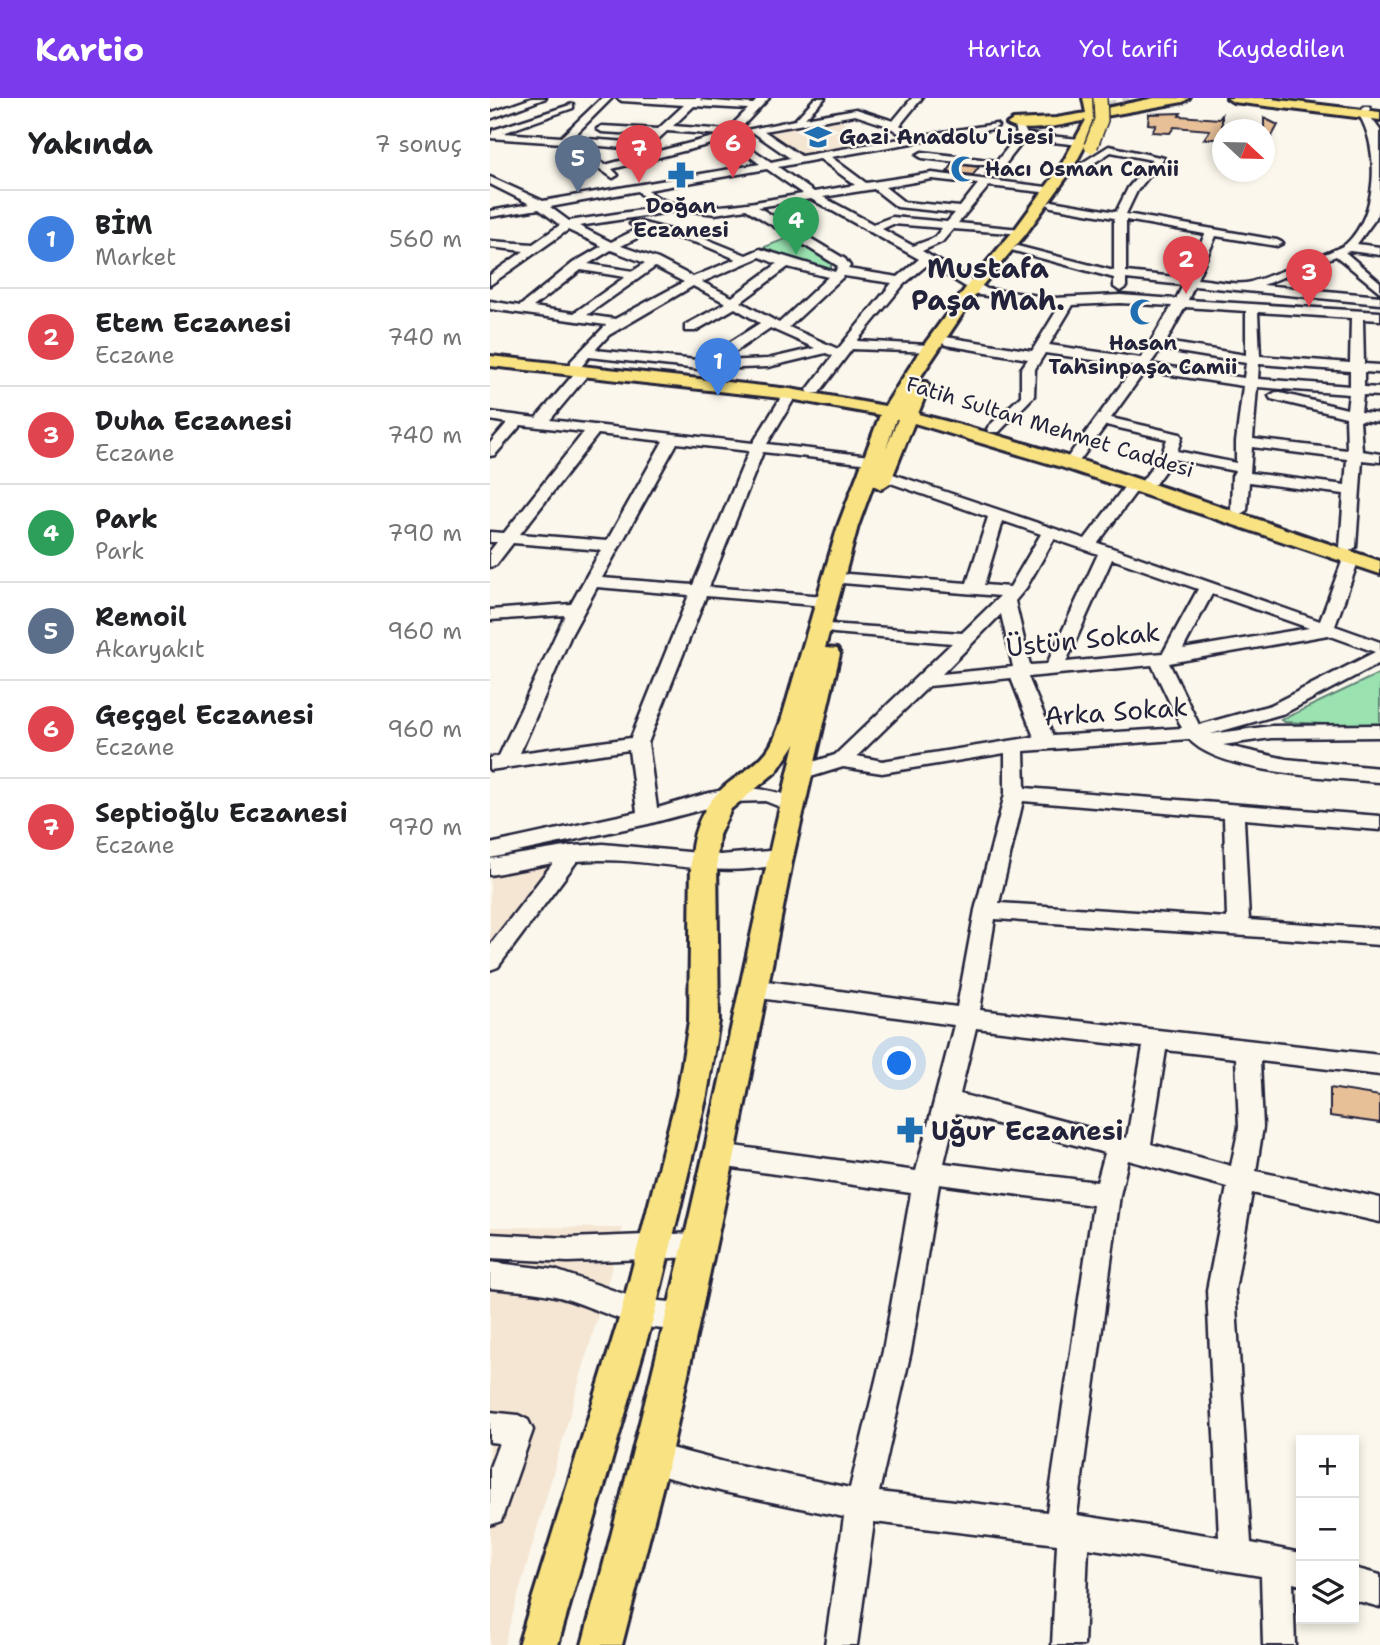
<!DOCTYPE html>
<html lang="tr">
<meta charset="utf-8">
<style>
body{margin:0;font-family:"Shantell Sans",sans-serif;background:#f2f2f2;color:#202124}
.controls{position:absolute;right:21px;bottom:21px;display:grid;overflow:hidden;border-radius:0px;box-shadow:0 4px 10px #0003}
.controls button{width:63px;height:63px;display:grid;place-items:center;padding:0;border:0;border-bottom:2px solid #e0e0e0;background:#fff;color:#202124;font:35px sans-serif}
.compass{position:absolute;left:722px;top:21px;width:63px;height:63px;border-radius:50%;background:#fff;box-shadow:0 4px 10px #0003;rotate:112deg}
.you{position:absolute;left:410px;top:966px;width:24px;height:24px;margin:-18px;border:5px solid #fff;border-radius:50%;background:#1a73e8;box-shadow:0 0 0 10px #1a73e833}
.badge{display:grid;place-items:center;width:46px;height:46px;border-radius:50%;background:#7c3aed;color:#fff;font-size:23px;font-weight:700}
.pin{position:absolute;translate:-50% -58px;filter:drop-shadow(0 2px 4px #0008)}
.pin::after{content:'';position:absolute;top:37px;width:24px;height:21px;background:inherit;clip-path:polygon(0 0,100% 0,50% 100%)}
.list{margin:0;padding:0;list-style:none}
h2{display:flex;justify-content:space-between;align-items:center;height:91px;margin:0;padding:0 28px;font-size:30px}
h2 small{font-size:23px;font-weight:400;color:#757577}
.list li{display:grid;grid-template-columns:46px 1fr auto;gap:21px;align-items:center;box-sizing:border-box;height:98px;padding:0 28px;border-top:2px solid #e0e0e0}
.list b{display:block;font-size:26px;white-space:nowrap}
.list p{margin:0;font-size:23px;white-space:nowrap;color:#757577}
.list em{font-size:23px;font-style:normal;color:#757577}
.icon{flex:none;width:38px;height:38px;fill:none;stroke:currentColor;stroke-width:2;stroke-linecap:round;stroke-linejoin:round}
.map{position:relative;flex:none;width:890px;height:1547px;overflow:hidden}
header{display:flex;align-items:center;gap:42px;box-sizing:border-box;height:98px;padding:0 35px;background:#7c3aed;color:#fff}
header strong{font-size:33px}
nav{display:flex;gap:38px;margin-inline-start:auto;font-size:24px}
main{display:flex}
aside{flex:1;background:#fff}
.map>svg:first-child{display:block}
</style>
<header>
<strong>Kartio</strong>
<nav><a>Harita</a><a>Yol tarifi</a><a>Kaydedilen</a></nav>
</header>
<main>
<aside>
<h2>Yakında<small>7 sonuç</small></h2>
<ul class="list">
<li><span class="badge" style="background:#3f7fe0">1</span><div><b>BİM</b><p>Market</p></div><em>560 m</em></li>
<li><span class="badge" style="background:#e0444e">2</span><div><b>Etem Eczanesi</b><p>Eczane</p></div><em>740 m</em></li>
<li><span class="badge" style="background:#e0444e">3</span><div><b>Duha Eczanesi</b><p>Eczane</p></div><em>740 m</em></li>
<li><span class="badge" style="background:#2e9e5b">4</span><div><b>Park</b><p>Park</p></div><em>790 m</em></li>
<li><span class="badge" style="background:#5c6f8a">5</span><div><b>Remoil</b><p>Akaryakıt</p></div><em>960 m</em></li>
<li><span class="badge" style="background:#e0444e">6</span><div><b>Geçgel Eczanesi</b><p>Eczane</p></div><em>960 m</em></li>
<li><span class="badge" style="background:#e0444e">7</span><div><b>Septioğlu Eczanesi</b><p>Eczane</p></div><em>970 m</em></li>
</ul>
</aside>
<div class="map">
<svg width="890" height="1547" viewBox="0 0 890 1547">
<rect width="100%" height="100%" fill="#fbf7ec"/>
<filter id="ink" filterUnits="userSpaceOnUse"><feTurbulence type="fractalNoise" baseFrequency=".0143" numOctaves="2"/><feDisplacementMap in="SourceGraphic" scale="14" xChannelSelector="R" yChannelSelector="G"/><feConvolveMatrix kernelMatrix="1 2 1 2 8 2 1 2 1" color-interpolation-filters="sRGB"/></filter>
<g filter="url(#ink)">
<path fill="#f5e6d3" d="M347 20 384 44 309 57 273 33Z
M79 753 0 853V766Z
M0 1129 133 1130 14 1547H0Z"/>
<path fill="#9ae2b0" stroke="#5e8276" stroke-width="2" d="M300 139 341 165V171L333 172 276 154 272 150Z
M890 575V629L795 624 791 622Z"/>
<path fill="#e8c098" stroke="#22223b" stroke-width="2" d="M691 15 689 18 729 21 732 17V41H714L720 32 684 29 680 35 662 34 666 27 658 26 659 16Z
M774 20 788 27 774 53Z
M463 66 489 69 483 77 457 74Z
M840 990 890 998V1025L840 1018Z"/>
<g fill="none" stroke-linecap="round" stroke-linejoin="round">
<path stroke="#d0ccc9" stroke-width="13" stroke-dasharray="13 7" stroke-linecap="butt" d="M595 17 640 4"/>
<g stroke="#22223b" stroke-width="5">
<path id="minor" d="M42 0H56L0 21V15Z
M112 0H122L82 40 152 45 161 37 112 34 107 31 112 28 168 31 194 7 132 3 127 0H212L210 2 263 6 269 0H279L247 34 305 22 325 0H335L315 20 366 11 403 23 422 0H432L410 27 427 38 506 26 508 28 503 31 341 59 376 85 442 75 565 90 566 92 561 95 499 88 468 125 530 131 536 134 534 136 463 131 452 144 432 153 497 191 564 200 630 197 686 201 693 187 636 181V189L630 193 624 189V180L521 152 527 148 624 173V120L562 109 557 106 562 103 626 114 638 90 662 62 621 54 593 72 584 70 619 48 674 60 647 93 636 116 787 142 793 145 787 148 726 138 707 181C722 182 741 187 756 185 766 184 848 152 856 146 888 117 890 50 869 17L874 9H880L879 17 890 32V103L886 120 867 146 890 149V157L860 153 855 154 890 184V194L846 158 773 187 890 198V206L704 188 698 202 890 214V222L873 221 874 266 890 267V275L874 274V289L890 290V298L873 297 871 314 890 316V324L870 322 872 353 890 356V364L872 362 866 449 858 454 850 449 854 396 759 384 757 412 749 417 741 412 742 378 745 373 683 361 665 386H655L652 383 672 356 677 341 616 327 590 362H580L578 359 580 356 645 268 555 255 545 271 544 298 509 334H499L497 331 499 328 531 298V271L538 261 456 247 449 243 456 239 542 253 570 207 489 197 438 166 414 186 367 243 439 247 446 251 444 254 362 251 329 295H319L317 292 343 258 336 255 278 269 224 271 216 275 209 271 99 259 91 269H81V263L116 227 0 211V203L30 208 83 165 112 148 78 132 0 187V177L34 153 0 149V143L43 146 70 127 49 111 0 119V113L40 106 0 86V79L53 103 270 66 237 42 122 71 128 77 123 80 72 45 0 40 3 32 83 6V10L13 35 71 39ZM204 8 258 11 237 32 183 28ZM365 17 398 28 416 40 311 58 274 33ZM177 33 231 37 150 58ZM264 35 300 60 281 64 246 40ZM86 46 146 51 139 58 141 60 115 67ZM330 61 365 87 324 94 288 69ZM277 71 313 96C273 102 188 123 158 92ZM442 81 488 86 470 109 414 104 395 89ZM384 91 407 109 465 115 457 124 402 119 383 126 333 99ZM148 93 161 107 171 109 79 123 60 109ZM321 101 429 161 408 179 358 171 360 168 355 161 268 109ZM186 111 225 116 256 111 348 168 345 174 270 151 256 157 219 142 146 123 140 126 149 130 121 144 89 128 180 114ZM636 122 715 136 696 180 636 174ZM403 126 452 130 444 140 423 148 392 131ZM161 133 211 146 246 161 203 179 168 161 131 148ZM121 152 155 165 143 173 98 166ZM270 159 287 166 242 199 212 184ZM165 169 194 184 125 221 97 217ZM298 169 338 179 289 225 251 204ZM91 172 135 179 84 215 43 209ZM354 178 402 185 348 251 299 229ZM203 188 236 205 195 227V233H205L245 210 270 225 231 250 217 263 105 252 119 237ZM630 205 682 208 651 260 559 247 583 207ZM695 209 756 213V257L676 244ZM768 214 861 220 860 265 770 258ZM280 230 325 250 278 261 232 263ZM671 251 756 265 754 280 660 266ZM769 266 860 273V288L768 281ZM655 273 753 288 746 344V365L687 353 692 339 690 336 621 320ZM767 289 859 296 857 311 786 294 779 298 781 301 856 319 857 352 763 341ZM762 349 857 361 855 387 760 375Z
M774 0H784V1L779 4Z
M525 25H531L537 36 590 41 595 44 590 47 535 41 506 78 502 79 497 76 503 68 432 60 427 57 432 54 507 63 527 38Z
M94 269 101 273 60 322 263 345 295 293 300 292 307 296 277 346 380 358 387 362 380 366 273 354 219 489 335 498 343 503 335 508 216 498 158 645 167 710C225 694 251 679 310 702L313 707 310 712 303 714 275 703 240 704 158 726 0 760V746L147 714 139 652 0 672V660L9 658 75 517 0 522V512L81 506 111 452 23 445 6 467 0 469V453L7 444H0V434L14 435 94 334 31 327 5 357 0 358V345L17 325 0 322V314L46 320 89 270ZM108 336 173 343 117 443 30 436ZM187 345 259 353 203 487 112 480ZM107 489 199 497 141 640 30 655 81 537Z
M394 373 595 441 638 384H648L651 387 608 445 830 523 853 461 861 456 869 461 845 528 890 544V565L795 615 721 636 781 628 890 627V639L781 640 733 647 796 661 890 670V684C846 680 727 675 699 641L534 653 535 690 890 718V732L754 721 759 822 890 831V847L505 821 490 912 890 957V977L770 963 773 1029 766 1073 890 1100V1124L762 1095 745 1192 761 1445 811 1455V1487L803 1485 805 1547H773L771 1478 598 1450 594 1547H562L567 1446 384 1424 367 1547H335L354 1419 234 1394 161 1375 150 1371 146 1360 150 1349 161 1345 234 1364 360 1390 393 1253 421 1095 229 1068 220 1065 216 1057 220 1049 229 1046 426 1073 464 927 262 899 254 896 251 890 254 884 262 881 467 909 485 812 515 696V655L392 675 353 669 311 682 304 680 301 675 304 670 345 657 462 545 344 535 338 534 335 530 338 526 472 535 510 498 352 485 350 481 352 477 358 476 477 485 498 419 389 381 386 378 389 375ZM513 423 551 436 520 489 494 487ZM564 441 608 456 557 566 540 567 525 503 536 490ZM622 461 708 491 673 555 576 564ZM722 496 819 530 693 551ZM511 516 523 569 452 576ZM838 537 885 554 781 607 709 627 679 565ZM662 567 692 630 563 638 538 579ZM521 580 544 639 392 663 367 658 439 588ZM533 703 734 720 737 820 509 805ZM486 930 653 949 637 1040 470 996ZM676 952 746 960 749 1029 741 1068 661 1046ZM466 1015 615 1055 607 1084 454 1065ZM638 1062 737 1089 717 1192 729 1439 587 1417 630 1097ZM449 1086 603 1107 557 1414 389 1394 421 1253Z
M113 746 230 757 290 752 297 754 300 759 297 764C228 785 157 756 87 763L8 869 0 872V847L63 765 0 777V761L81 748Z
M208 1135 217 1138 221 1147 217 1156 208 1159 78 1164 0 1160V1136L78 1140Z
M0 1164 65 1172 148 1201 191 1205 201 1209 205 1218 201 1227C160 1243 105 1207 65 1198 44 1193 21 1192 0 1190Z
M0 1314 28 1317 38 1322 43 1332 11 1423 0 1427V1369L9 1345 0 1344Z
M864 1470 890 1477V1509L864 1502Z"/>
</g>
<g stroke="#22223b" stroke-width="6">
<path id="major" d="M593 0H605L608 4 607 12 664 0H699L693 4 610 19 582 72 535 137 490 190 427 284H436L439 288 428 316C584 355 737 412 890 463V476L571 369 424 325 400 385 391 391 383 387 368 428 335 550 347 551 350 556 303 759 245 1057 180 1360 132 1547H92C136 1385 176 1223 213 1059 244 921 271 783 305 646L287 673 241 711 229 737 227 760 229 923 217 997 165 1214 68 1547H28L131 1214 187 997 199 923 201 760C203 727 216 701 244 681 255 673 268 665 277 653 284 644 287 633 291 623L348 428 390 317 300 301 0 268V258L300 291 395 308 431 251 480 184 525 131 569 71 596 22C578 26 531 37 517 26L523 22 566 20 596 15ZM406 321H408L396 351Z
M737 0H772L890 14V22L743 4Z"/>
</g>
<use href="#minor" fill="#fbf7ec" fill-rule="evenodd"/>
<use href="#major" fill="#f8e281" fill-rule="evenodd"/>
<g stroke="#22223b" stroke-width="16" stroke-linecap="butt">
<path id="major-bridge" d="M601 48 611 22 610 0"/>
</g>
<use href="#major-bridge" stroke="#f8e281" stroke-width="13"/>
</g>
</g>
<defs>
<g id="school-bare" transform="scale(2.1)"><path d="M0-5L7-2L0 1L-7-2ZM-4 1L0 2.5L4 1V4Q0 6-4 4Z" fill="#1f6fb2" stroke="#fbf7ec" stroke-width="2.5" paint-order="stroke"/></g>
<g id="mosque-bare" transform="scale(2.1)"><path d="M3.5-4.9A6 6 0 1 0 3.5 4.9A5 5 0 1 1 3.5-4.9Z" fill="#1f6fb2" stroke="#fbf7ec" stroke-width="2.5" paint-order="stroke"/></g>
<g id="pharmacy-bare" transform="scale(2.1)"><path d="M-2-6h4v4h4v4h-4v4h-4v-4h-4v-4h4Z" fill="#1f6fb2" stroke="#fbf7ec" stroke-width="2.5" paint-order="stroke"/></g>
</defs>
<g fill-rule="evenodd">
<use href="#school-bare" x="328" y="39"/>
<use href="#mosque-bare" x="474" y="71"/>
<use href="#pharmacy-bare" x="191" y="77"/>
<use href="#mosque-bare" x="653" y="214"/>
<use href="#pharmacy-bare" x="420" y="1032"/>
</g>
<g text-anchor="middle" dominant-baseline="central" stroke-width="5" stroke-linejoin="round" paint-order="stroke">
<g font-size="21" font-weight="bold" fill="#22223b" stroke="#fbf7ec" text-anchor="start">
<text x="349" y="39">Gazi Anadolu Lisesi</text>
<text x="495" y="71">Hacı Osman Camii</text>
<text x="191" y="108" text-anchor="middle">Doğan<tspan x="191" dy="24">Eczanesi</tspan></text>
<text x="653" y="245" text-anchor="middle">Hasan<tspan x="653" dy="24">Tahsinpaşa Camii</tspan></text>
</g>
<g font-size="21" fill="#22223b" stroke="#fbf7ec">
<text transform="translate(560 329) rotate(17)">Fatih Sultan Mehmet Caddesi</text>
</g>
<g font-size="26" fill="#22223b" stroke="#fbf7ec">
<text transform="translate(593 541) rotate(-6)">Üstün Sokak</text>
<text transform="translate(626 613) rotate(-4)">Arka Sokak</text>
</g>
<g font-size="26" font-weight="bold" fill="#22223b" stroke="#fbf7ec" text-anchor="start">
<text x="441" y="1032">Uğur Eczanesi</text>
</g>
<g font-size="28" font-weight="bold" fill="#22223b" stroke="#fbf7ec">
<text x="498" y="170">Mustafa<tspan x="498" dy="32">Paşa Mah.</tspan></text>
</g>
</g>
</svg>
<div class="controls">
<button>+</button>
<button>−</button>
<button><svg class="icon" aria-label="layers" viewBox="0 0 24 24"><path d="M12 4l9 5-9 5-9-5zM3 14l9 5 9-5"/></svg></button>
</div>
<svg class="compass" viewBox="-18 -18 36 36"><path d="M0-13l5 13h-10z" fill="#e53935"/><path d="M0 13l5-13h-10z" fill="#757577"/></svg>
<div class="you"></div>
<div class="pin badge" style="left:228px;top:298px;background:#3f7fe0">1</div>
<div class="pin badge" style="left:696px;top:196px;background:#e0444e">2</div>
<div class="pin badge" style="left:819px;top:209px;background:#e0444e">3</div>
<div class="pin badge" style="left:306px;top:157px;background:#2e9e5b">4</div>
<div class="pin badge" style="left:88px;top:95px;background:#5c6f8a">5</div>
<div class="pin badge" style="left:243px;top:80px;background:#e0444e">6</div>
<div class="pin badge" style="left:149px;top:85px;background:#e0444e">7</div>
</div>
</main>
